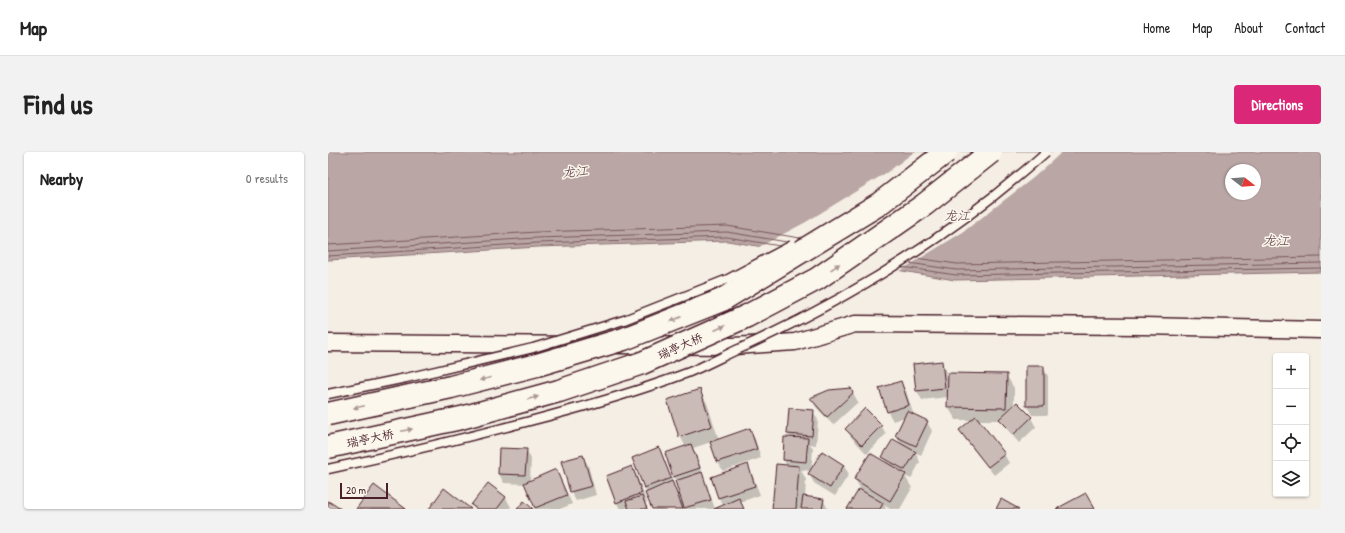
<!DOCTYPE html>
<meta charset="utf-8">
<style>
body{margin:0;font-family:"Patrick Hand","LXGW WenKai TC",sans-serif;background:#f2f2f2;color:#222}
.controls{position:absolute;right:12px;bottom:12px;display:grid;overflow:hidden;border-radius:4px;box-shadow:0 1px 3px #0004}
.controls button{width:36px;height:36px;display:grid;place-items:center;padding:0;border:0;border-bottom:1px solid #e0e0e0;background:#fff;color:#222;font:20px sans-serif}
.compass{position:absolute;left:897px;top:12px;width:36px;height:36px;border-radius:50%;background:#fff;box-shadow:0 1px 3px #0004;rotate:107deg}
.scale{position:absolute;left:12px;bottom:10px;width:48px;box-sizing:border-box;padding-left:4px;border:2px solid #4a1f2b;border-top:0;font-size:11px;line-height:14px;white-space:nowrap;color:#4a1f2b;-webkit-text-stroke:3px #fbf7ec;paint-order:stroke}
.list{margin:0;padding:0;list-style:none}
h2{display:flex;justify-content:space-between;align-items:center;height:52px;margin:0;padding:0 16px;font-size:17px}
h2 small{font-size:13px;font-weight:400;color:#767676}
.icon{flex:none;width:22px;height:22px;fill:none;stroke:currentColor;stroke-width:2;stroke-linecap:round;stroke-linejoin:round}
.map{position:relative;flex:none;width:993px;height:357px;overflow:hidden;border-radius:4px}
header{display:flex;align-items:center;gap:24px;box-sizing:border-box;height:56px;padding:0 20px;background:#fff;border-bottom:1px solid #e0e0e0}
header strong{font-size:19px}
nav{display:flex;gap:22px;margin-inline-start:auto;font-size:14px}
.intro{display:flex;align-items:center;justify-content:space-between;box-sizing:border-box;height:96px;padding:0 24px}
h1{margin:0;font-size:28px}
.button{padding:10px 18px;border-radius:4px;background:#db2777;color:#fff;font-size:14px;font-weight:700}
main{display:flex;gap:24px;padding:0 24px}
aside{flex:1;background:#fff;border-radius:4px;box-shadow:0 1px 3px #0004}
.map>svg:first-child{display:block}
</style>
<header>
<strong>Map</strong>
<nav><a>Home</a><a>Map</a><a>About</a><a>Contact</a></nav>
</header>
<div class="intro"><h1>Find us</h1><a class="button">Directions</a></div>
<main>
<aside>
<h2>Nearby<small>0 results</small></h2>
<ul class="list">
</ul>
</aside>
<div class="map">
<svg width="993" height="357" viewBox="0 0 993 357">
<rect width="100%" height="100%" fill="#f4eee4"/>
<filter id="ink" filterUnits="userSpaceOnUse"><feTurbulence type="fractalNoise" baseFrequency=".025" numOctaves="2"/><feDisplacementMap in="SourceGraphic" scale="8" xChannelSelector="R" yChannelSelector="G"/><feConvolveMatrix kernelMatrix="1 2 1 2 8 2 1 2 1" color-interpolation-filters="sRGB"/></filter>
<g filter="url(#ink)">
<path fill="#baa7a5" stroke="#8d7174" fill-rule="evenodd" d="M0 0H993V120L627 128 400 89 210 95 0 108ZM903 18H927V42H903Z"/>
<path fill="#f4eee4" d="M586 0H734L705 26 635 80 570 120 429 96 478 70 561 19Z"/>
<path fill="#0003" d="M613 210 618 219 619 227 678 223 686 236V255L703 266 708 275 691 291 678 276 673 268H649L676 302 681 311 666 323 637 287 632 278 644 268H628L620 255V245L594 248 589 239Z
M715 215 720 224V263H704L699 254Z
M573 230 578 239 586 264 599 270 604 279 593 303 587 300 592 310 583 327 577 324 584 336 572 357H562L556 353 558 357H520L534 340 527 327 560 313 555 305 573 292 568 284 577 265 565 269 560 260 552 236Z
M523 237 530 250 505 273 488 255 483 246Z
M372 239 379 251 391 288 421 278 427 287 433 306 395 319 390 310 383 290 365 296 368 302 387 357H325L305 307 330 296 335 305 347 335H346L354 347 338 302 358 295 352 284Z
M485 259 490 268 488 293 482 292 485 297 483 319 473 318 478 328 477 346 495 348 500 357H445L459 314 456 308 457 286H463L460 282Z
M553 273 558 282 539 302 524 286 518 277Z
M172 297 198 298 203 307 202 329 228 318 244 352 232 357H208L198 332 176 331 171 322Z
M254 304 260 313 268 343 248 349 243 340 235 310Z
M419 313 424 322 432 343 412 350 416 357H389L396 354 391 346 384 325Z
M515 313 521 322 507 344 486 331 481 322Z
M304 315 309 324 319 351H317L320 357H292L289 351 279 324Z
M160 332 178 346 183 355 181 357H147L145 353Z"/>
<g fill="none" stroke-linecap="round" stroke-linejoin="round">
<path stroke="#77555c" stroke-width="1" d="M0 93 209 80 399 74 472 86
M0 99 209 86 399 80 459 90
M0 104 209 91 399 85 452 94
M588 106 629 112 993 105
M581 111 628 118 993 111
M574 115 628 123 993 116"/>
</g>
<path fill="#cabbb6" stroke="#4a1f2b" d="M614 209 617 236 588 239 585 212Z
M698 214H716V254H698Z
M620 221 679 222 678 256 619 255Z
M573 229 581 253 559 260 551 236Z
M523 236 525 241 499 265 482 246 501 238Z
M372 237 384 274 351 285 339 248Z
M689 250 704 265 686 282 671 267Z
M461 256 486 258 484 284 459 282Z
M537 256 554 273 534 293 517 277Z
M579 259 600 269 588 294 567 284Z
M648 264 677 302 660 315 631 278Z
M422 276 429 297 389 310 382 290Z
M456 285 480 286 478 310 455 308Z
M565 287 588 300 577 318 554 305Z
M363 292 372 316 345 325 337 301Z
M331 295 343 326 316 336 304 306Z
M171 296 199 297 197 323 170 322Z
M494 299 516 313 502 336 480 322Z
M542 301 578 322 562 349 526 327Z
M255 303 264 334 242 340 233 309Z
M420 312 427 334 390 346 383 325Z
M448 312 471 314 468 357H444Z
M304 314 314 341 288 351 278 324Z
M228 317 239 343 207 356 196 331Z
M374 320 383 348 356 356 347 329Z
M344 329 355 357H324L317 341Z
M160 331 178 345 169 357H149L143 353Z
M46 333 78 357H28Z
M116 336 143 357H101Z
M531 337 555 351 552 357H519Z
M758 341 767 357H728Z
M314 344 319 357H301L298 349Z
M475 344 496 347 494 357H473Z
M411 346 416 357H386Z
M673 347 691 357H668Z
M0 349 13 357H0Z
M196 349 205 357H189Z"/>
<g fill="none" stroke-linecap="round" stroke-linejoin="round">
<g stroke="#4a1f2b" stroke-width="19">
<path id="minor" d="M0 191 260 193
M290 193 406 194 467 190 527 172 815 174 993 178"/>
</g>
<use href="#minor" stroke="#fbf7ec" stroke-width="16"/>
<g stroke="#4a1f2b" stroke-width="11" stroke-linecap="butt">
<path id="service-bridge" d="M0 242 78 226 205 196 296 168 400 127 464 93
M0 317C66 303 133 287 198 270 252 256 306 241 359 221 377 214 395 204 413 196 523 146 628 81 718 0"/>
</g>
<g stroke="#4a1f2b" stroke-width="25" stroke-linecap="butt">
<path id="primary-bridge" d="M0 262 123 235 209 213 296 187 394 148 551 52 618 0
M0 295 133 266 231 239 314 211 419 164 489 127 596 53 663 0"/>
</g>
<use href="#service-bridge" stroke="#fbf7ec" stroke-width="8"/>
<use href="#primary-bridge" stroke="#fbf7ec" stroke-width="22"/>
</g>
<defs><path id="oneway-solid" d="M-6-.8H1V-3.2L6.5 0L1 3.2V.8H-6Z"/></defs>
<g fill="#ab9695">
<use href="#oneway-solid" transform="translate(507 115) rotate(-35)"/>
<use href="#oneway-solid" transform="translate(348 167) rotate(158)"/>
<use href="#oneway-solid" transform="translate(392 176) rotate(-24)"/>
<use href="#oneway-solid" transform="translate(157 227) rotate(166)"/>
<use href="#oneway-solid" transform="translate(205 246) rotate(-15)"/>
<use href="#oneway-solid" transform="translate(31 255) rotate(168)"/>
<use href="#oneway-solid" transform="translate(79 278) rotate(-12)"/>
</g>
</g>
<g text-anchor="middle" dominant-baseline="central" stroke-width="3" stroke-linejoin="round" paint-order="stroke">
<g font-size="12" fill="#4a1f2b" stroke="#fbf7ec">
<text transform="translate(352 194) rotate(-24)">瑞亭大桥</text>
<text transform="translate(42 286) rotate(-12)">瑞亭大桥</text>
</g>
<g font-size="13" font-style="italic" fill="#714f56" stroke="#fbf7ec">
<text transform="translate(247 19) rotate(-6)">龙江</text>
<text x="629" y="63">龙江</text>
<text transform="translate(948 88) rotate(2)">龙江</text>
</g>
</g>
</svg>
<div class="controls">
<button>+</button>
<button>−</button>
<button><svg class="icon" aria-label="locate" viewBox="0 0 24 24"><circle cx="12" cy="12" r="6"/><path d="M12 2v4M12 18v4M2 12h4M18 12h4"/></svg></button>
<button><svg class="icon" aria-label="layers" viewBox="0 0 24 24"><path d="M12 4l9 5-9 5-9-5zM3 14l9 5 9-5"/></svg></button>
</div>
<svg class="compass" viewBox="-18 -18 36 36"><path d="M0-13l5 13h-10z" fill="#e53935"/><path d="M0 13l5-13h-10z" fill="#767676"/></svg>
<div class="scale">20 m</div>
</div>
</main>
